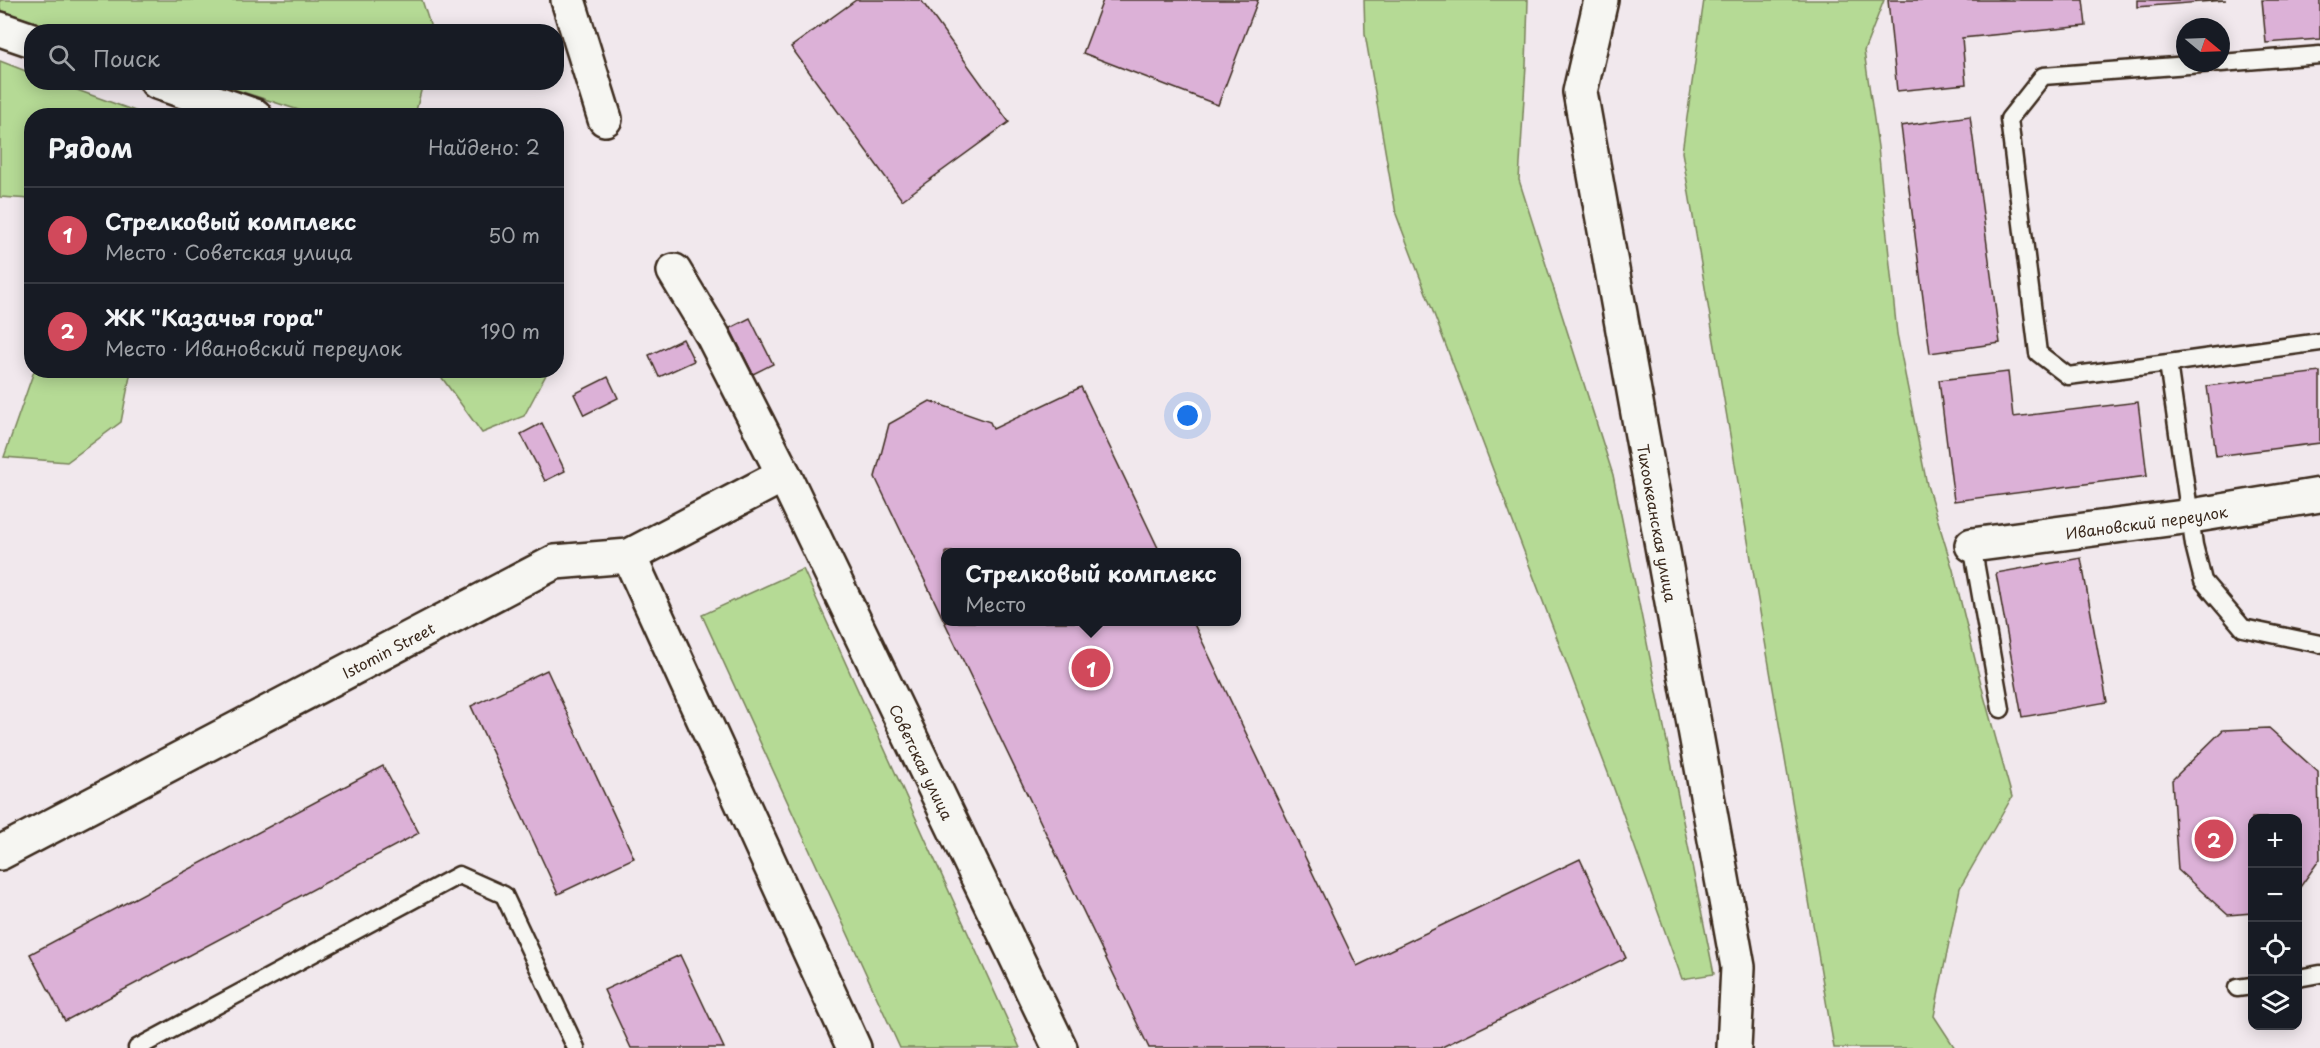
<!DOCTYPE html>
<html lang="ru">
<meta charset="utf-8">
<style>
body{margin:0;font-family:"Playpen Sans",sans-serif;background:#242831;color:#f1f3f6}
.controls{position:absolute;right:18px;bottom:18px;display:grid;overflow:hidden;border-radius:12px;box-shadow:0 3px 15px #0003}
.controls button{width:54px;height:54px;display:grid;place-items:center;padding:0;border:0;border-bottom:2px solid #363941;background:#171b24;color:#f1f3f6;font:30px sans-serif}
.compass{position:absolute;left:2176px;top:18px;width:54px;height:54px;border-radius:50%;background:#171b24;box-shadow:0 3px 15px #0003;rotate:109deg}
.you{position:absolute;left:1188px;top:416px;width:21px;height:21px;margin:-15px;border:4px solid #fff;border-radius:50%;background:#1a73e8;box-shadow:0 0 0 9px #1a73e833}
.badge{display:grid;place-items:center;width:39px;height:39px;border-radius:50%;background:#d1495b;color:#fff;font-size:20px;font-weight:700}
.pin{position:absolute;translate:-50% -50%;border:3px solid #fff;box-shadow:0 2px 6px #0006}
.popup{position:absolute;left:941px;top:548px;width:300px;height:78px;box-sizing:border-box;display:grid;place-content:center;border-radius:12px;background:#171b24;filter:drop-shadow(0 2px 4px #0005);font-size:20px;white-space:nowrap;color:#9ea1a6}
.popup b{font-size:22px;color:#f1f3f6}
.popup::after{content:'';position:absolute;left:50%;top:100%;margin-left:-12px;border:12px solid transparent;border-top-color:#171b24}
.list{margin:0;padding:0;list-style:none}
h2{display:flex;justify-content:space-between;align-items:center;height:78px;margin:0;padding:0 24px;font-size:26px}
h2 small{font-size:20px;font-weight:400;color:#9ea1a6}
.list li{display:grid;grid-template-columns:39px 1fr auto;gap:18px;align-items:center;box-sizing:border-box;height:96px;padding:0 24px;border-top:2px solid #363941}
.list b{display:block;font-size:22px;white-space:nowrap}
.list p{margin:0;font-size:20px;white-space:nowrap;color:#9ea1a6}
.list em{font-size:20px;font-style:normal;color:#9ea1a6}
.icon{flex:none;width:33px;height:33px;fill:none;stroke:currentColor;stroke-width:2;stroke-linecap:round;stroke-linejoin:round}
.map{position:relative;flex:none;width:2320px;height:1048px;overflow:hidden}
.search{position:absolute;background:#171b24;box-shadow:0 3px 15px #0003;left:24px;top:24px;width:540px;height:66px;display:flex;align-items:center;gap:15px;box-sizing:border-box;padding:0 21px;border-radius:24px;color:#9ea1a6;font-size:22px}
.panel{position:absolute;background:#171b24;box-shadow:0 3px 15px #0003;left:24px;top:108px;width:540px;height:270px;border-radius:24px}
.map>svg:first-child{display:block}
</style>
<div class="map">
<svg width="2320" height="1048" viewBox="0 0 2320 1048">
<rect width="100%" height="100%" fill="#f1e8ed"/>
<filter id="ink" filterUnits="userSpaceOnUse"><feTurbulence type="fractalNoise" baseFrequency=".0167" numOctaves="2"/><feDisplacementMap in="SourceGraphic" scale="12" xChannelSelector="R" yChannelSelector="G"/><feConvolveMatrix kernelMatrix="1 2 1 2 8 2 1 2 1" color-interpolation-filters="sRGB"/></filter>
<g filter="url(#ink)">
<path fill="#b5da95" stroke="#78825a" stroke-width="1.5" d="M0 0H422L432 31 63 32 0 10Z
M1364 0H1528L1526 65 1519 180 1613 475 1714 974 1682 979 1613 786 1396 214 1365 34Z
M1704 0H1884L1864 51 1878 147 1897 334 1927 485 1953 570 1984 696 2012 797 1960 888 1934 1016 1955 1048H1834L1682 152Z
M0 61 31 73 32 82 58 83 146 115 32 116 31 199 0 197Z
M215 83 423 82V83L415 115H314Z
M34 371H131L121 422 67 462 4 457Z
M437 371H548L524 416 482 433Z
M803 569 1020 1048H900L702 615Z"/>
<path fill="#dcb1d7" stroke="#3b2a1e" stroke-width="1.5" d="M856 0H921L1009 122 902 200 791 47Z
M1103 0H1258L1218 105 1083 53Z
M1888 0H2083L2086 26 1962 38 1966 84 1897 91Z
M2137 0H2226L2137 7Z
M2262 0H2320V39L2266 43Z
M1970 116 2000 343 1930 353 1901 126Z
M750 318 773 364 753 374 730 328Z
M683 339 694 361 659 377 649 355Z
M2008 372 2013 417 2138 402 2147 476 1954 501 1939 380Z
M2320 372V443L2216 456 2207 386Z
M608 377 618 398 584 415 574 394Z
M1081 387 1160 552H946V622H1193L1357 966 1580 859 1626 958 1440 1048H1149L875 477 889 424 930 401 990 422 993 429Z
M542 423 565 471 545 481 521 434Z
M2081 558 2107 702 2022 717 1996 573Z
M547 670 634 858 558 894 471 706Z
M2269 728 2318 772 2320 859 2298 890V818H2252V913L2228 915 2178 870 2172 780 2223 730Z
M383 766 419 833 65 1021 30 954Z
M680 955 724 1048H631L604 990Z"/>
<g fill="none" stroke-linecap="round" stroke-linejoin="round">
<g stroke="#3b2a1e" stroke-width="21">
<path id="lane" d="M2215 63 2043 76 2009 119 2038 353 2068 376 2168 363 2194 545 2203 581 2243 628 2320 644
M2221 63 2320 55
M2168 363 2320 342
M1972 545 2001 709
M2298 978 2320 974
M2237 988 2252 986
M137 1048 459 875 504 895 576 1048"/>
</g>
<g stroke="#3b2a1e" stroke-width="38">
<g id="street">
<path d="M568 0 605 119"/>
<path d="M0 29 32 40"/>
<path d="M157 82 255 116"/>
<path id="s1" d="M674 271 713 336 784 475 1060 1048"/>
<path id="s2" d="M1972 545 2191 516 2320 495"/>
<path d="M629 556 854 1048"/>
<path id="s3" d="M0 853 555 562 629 556 784 475"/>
</g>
</g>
<g stroke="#3b2a1e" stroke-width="38">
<g id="secondary">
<path id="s4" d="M1601 0 1580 92 1738 967 1734 1048"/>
</g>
</g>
<use href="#lane" stroke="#f6f6f2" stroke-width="16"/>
<use href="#street" stroke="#f6f6f2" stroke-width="33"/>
<use href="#secondary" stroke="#f6f6f2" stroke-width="33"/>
</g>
</g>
<g text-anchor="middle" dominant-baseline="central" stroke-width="6" stroke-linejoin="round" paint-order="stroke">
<g font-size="15" fill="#3b2a1e" stroke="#f6f6f2">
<text stroke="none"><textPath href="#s2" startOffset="176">Ивановский переулок</textPath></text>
<text stroke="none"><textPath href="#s4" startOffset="532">Тихоокеанская улица</textPath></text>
<text stroke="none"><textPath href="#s3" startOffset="438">Istomin Street</textPath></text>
<text stroke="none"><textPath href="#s1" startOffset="550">Советская улица</textPath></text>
</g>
</g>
</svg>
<div class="controls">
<button>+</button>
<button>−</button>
<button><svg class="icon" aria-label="locate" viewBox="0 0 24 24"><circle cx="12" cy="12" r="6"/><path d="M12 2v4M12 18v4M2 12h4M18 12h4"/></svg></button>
<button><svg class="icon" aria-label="layers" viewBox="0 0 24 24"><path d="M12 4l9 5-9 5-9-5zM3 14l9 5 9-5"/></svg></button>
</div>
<svg class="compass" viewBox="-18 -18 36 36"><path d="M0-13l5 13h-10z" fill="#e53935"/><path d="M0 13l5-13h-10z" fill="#9ea1a6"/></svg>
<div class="you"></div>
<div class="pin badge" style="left:1091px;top:668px">1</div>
<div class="popup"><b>Стрелковый комплекс</b>Место</div>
<div class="pin badge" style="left:2214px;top:839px">2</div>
<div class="search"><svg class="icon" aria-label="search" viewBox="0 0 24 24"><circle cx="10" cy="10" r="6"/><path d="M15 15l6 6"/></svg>Поиск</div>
<section class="panel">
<h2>Рядом<small>Найдено: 2</small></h2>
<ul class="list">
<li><span class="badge">1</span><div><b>Стрелковый комплекс</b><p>Место · Советская улица</p></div><em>50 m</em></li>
<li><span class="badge">2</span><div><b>ЖК &quot;Казачья гора&quot;</b><p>Место · Ивановский переулок</p></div><em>190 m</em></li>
</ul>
</section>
</div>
